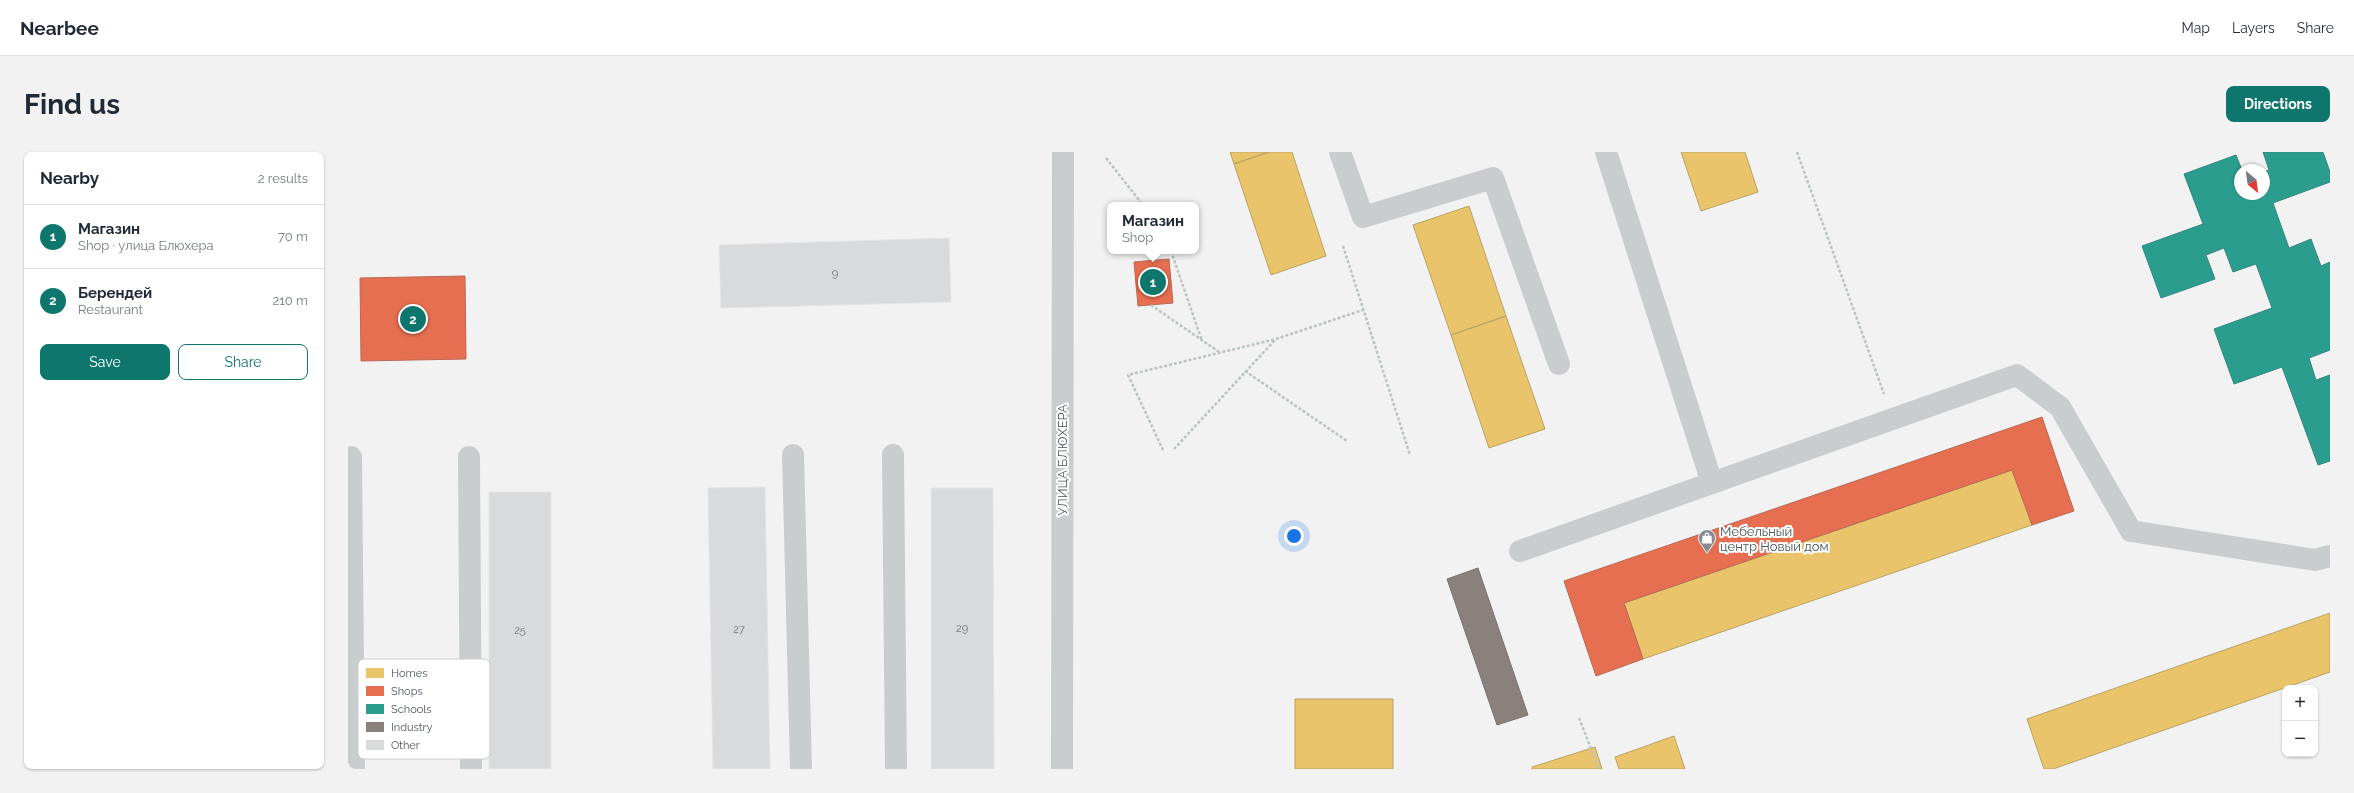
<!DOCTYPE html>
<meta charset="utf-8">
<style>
body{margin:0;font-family:Raleway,sans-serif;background:#f2f2f3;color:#1f2937}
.controls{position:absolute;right:12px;bottom:12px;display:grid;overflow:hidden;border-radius:8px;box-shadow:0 1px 3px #0004}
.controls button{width:36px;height:36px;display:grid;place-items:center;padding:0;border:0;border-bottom:1px solid #e0e1e3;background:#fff;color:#1f2937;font:20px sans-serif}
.compass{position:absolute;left:1886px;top:12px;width:36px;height:36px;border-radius:50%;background:#fff;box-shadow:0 1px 3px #0004;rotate:151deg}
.you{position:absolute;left:946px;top:384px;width:14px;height:14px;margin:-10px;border:3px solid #fff;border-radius:50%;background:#1a73e8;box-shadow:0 0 0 6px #1a73e833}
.badge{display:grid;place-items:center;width:26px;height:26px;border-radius:50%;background:#0f766e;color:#fff;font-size:13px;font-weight:700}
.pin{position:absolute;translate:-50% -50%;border:2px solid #fff;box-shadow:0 1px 4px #0006}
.popup{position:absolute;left:759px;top:50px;width:92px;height:52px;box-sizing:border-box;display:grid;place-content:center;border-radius:8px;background:#fff;filter:drop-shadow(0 1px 3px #0005);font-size:13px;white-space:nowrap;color:#747a83}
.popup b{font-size:15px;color:#1f2937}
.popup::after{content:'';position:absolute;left:50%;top:100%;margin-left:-8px;border:8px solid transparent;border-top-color:#fff}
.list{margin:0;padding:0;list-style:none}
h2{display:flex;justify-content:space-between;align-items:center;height:52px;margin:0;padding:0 16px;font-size:17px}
h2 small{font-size:13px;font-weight:400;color:#747a83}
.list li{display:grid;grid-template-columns:26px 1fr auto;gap:12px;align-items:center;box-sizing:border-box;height:64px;padding:0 16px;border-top:1px solid #e0e1e3}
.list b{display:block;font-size:15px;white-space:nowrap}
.list p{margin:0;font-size:13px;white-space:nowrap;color:#747a83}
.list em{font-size:13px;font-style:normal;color:#747a83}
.actions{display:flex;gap:8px;padding:12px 16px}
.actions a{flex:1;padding:9px 0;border:1px solid #0f766e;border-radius:8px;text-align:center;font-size:14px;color:#0f766e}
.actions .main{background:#0f766e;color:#fff}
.map{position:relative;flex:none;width:1982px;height:617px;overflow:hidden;border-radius:8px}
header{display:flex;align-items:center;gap:24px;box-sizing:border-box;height:56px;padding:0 20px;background:#fff;border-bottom:1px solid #e0e1e3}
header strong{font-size:19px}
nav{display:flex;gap:22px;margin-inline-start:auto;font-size:14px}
.intro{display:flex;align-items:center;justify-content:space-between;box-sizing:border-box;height:96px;padding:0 24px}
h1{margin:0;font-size:28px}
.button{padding:10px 18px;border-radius:8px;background:#0f766e;color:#fff;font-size:14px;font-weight:700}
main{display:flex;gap:24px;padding:0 24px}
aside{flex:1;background:#fff;border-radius:8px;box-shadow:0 1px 3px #0004}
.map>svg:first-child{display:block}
</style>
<header>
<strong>Nearbee</strong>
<nav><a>Map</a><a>Layers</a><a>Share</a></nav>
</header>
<div class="intro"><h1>Find us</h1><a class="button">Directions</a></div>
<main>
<aside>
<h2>Nearby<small>2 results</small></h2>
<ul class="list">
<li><span class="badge">1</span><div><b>Магазин</b><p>Shop · улица Блюхера</p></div><em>70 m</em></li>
<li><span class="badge">2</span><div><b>Берендей</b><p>Restaurant</p></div><em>210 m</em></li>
</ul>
<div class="actions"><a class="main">Save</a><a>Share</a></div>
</aside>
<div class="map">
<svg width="1982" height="617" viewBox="0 0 1982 617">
<rect width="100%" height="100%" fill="#f2f2f2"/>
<path fill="#e9c46a" stroke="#b9a366" d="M882 0H921L886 12Z
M921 0H944L978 104 923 123 886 12Z
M1333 0H1397L1410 40 1353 59Z
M1121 54 1158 164 1103 183 1065 73Z
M1158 164 1197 277 1141 296 1103 183Z
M1664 318 1684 373 1295 507 1276 451Z
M1982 461V520L1705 617H1696L1679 567Z
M947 547H1045V617H947Z
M1326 584 1337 617H1271L1267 605Z
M1247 595 1254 617H1184V615Z"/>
<path fill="#e76f51" stroke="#b86855" d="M821 107 825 151 790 154 786 110Z
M117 124 118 207 13 209 12 126Z
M1694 265 1726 359 1684 373 1664 318 1276 451 1295 507 1248 524 1216 429Z"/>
<path fill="#2a9d8f" stroke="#348880" d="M1915 0H1975L1982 20V30L1925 51 1941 96 1963 87 1973 114 1982 110V198L1961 206 1968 228 1982 223V309L1970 313 1934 215 1886 232 1866 177 1924 156 1908 112 1885 120 1876 96 1858 103 1867 127 1813 146 1794 94 1855 72 1836 22 1888 3 1894 18H1892V42H1916V20L1921 18Z"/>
<path fill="#8a817c" stroke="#777473" d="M1130 416 1180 563 1149 573 1099 427Z"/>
<path fill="#d8dadb" stroke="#e4e4e5" d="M601 86 603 150 373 156 371 93Z
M417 335 422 617H365L360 336Z
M583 336H645L646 617H583Z
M141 340H203V617H141Z"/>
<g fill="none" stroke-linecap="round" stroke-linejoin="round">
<path stroke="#bac4c0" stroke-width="2.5" stroke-dasharray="3 2" stroke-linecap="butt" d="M1449 0 1536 242
M758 6 795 53
M995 94 1062 303
M823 99 854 189
M803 153 871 200
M897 219 999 289
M826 297 928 187
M815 298 780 223 928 187 1015 158
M1231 566 1251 617"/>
<path stroke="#cacdce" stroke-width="22" d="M992 0 1015 65 1145 26 1211 212
M1258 0 1364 331
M445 303 453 617
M545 303 548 617
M3 305 6 617
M121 305 123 617
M1172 399 1669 223 1712 255 1783 379 1967 408 1982 404
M714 617 715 0"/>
</g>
<defs>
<g id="shop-pin" transform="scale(0.9)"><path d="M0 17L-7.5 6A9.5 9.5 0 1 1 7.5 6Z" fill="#858d92" stroke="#fff"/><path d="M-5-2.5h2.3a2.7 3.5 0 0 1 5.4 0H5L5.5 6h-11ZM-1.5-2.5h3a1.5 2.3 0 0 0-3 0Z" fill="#fff"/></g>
</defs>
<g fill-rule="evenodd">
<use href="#shop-pin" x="1359" y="386"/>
</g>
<g text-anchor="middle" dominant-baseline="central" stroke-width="4" stroke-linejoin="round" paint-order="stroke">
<g font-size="11" fill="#6f797e">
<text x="487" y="121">9</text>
<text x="614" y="476">29</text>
<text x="391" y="477">27</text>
<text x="172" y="478">25</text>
</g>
<g font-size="13" fill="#4a575e" stroke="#fff">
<text transform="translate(714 308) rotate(-90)">УЛИЦА БЛЮХЕРА</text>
</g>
<g font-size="13" fill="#4a575e" stroke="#fff" text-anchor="start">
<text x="1372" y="379">Мебельный<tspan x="1372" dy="15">центр Новый дом</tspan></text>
</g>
</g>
<rect x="10" y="507" width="132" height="100" rx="6" fill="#fff" stroke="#c9cdcf" stroke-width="1"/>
<rect x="18" y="516" width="18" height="10" fill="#e9c46a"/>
<rect x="18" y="534" width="18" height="10" fill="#e76f51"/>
<rect x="18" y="552" width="18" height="10" fill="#2a9d8f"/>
<rect x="18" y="570" width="18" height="10" fill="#8a817c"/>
<rect x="18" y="588" width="18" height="10" fill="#d8dadb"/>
<g font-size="11" fill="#4a575e">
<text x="43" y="525">Homes</text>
<text x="43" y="543">Shops</text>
<text x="43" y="561">Schools</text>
<text x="43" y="579">Industry</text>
<text x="43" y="597">Other</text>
</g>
</svg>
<div class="controls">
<button>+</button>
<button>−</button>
</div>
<svg class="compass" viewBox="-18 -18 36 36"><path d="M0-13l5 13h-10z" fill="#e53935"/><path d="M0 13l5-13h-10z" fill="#747a83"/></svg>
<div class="you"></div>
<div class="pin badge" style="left:805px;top:130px">1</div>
<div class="popup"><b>Магазин</b>Shop</div>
<div class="pin badge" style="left:65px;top:167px">2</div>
</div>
</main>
